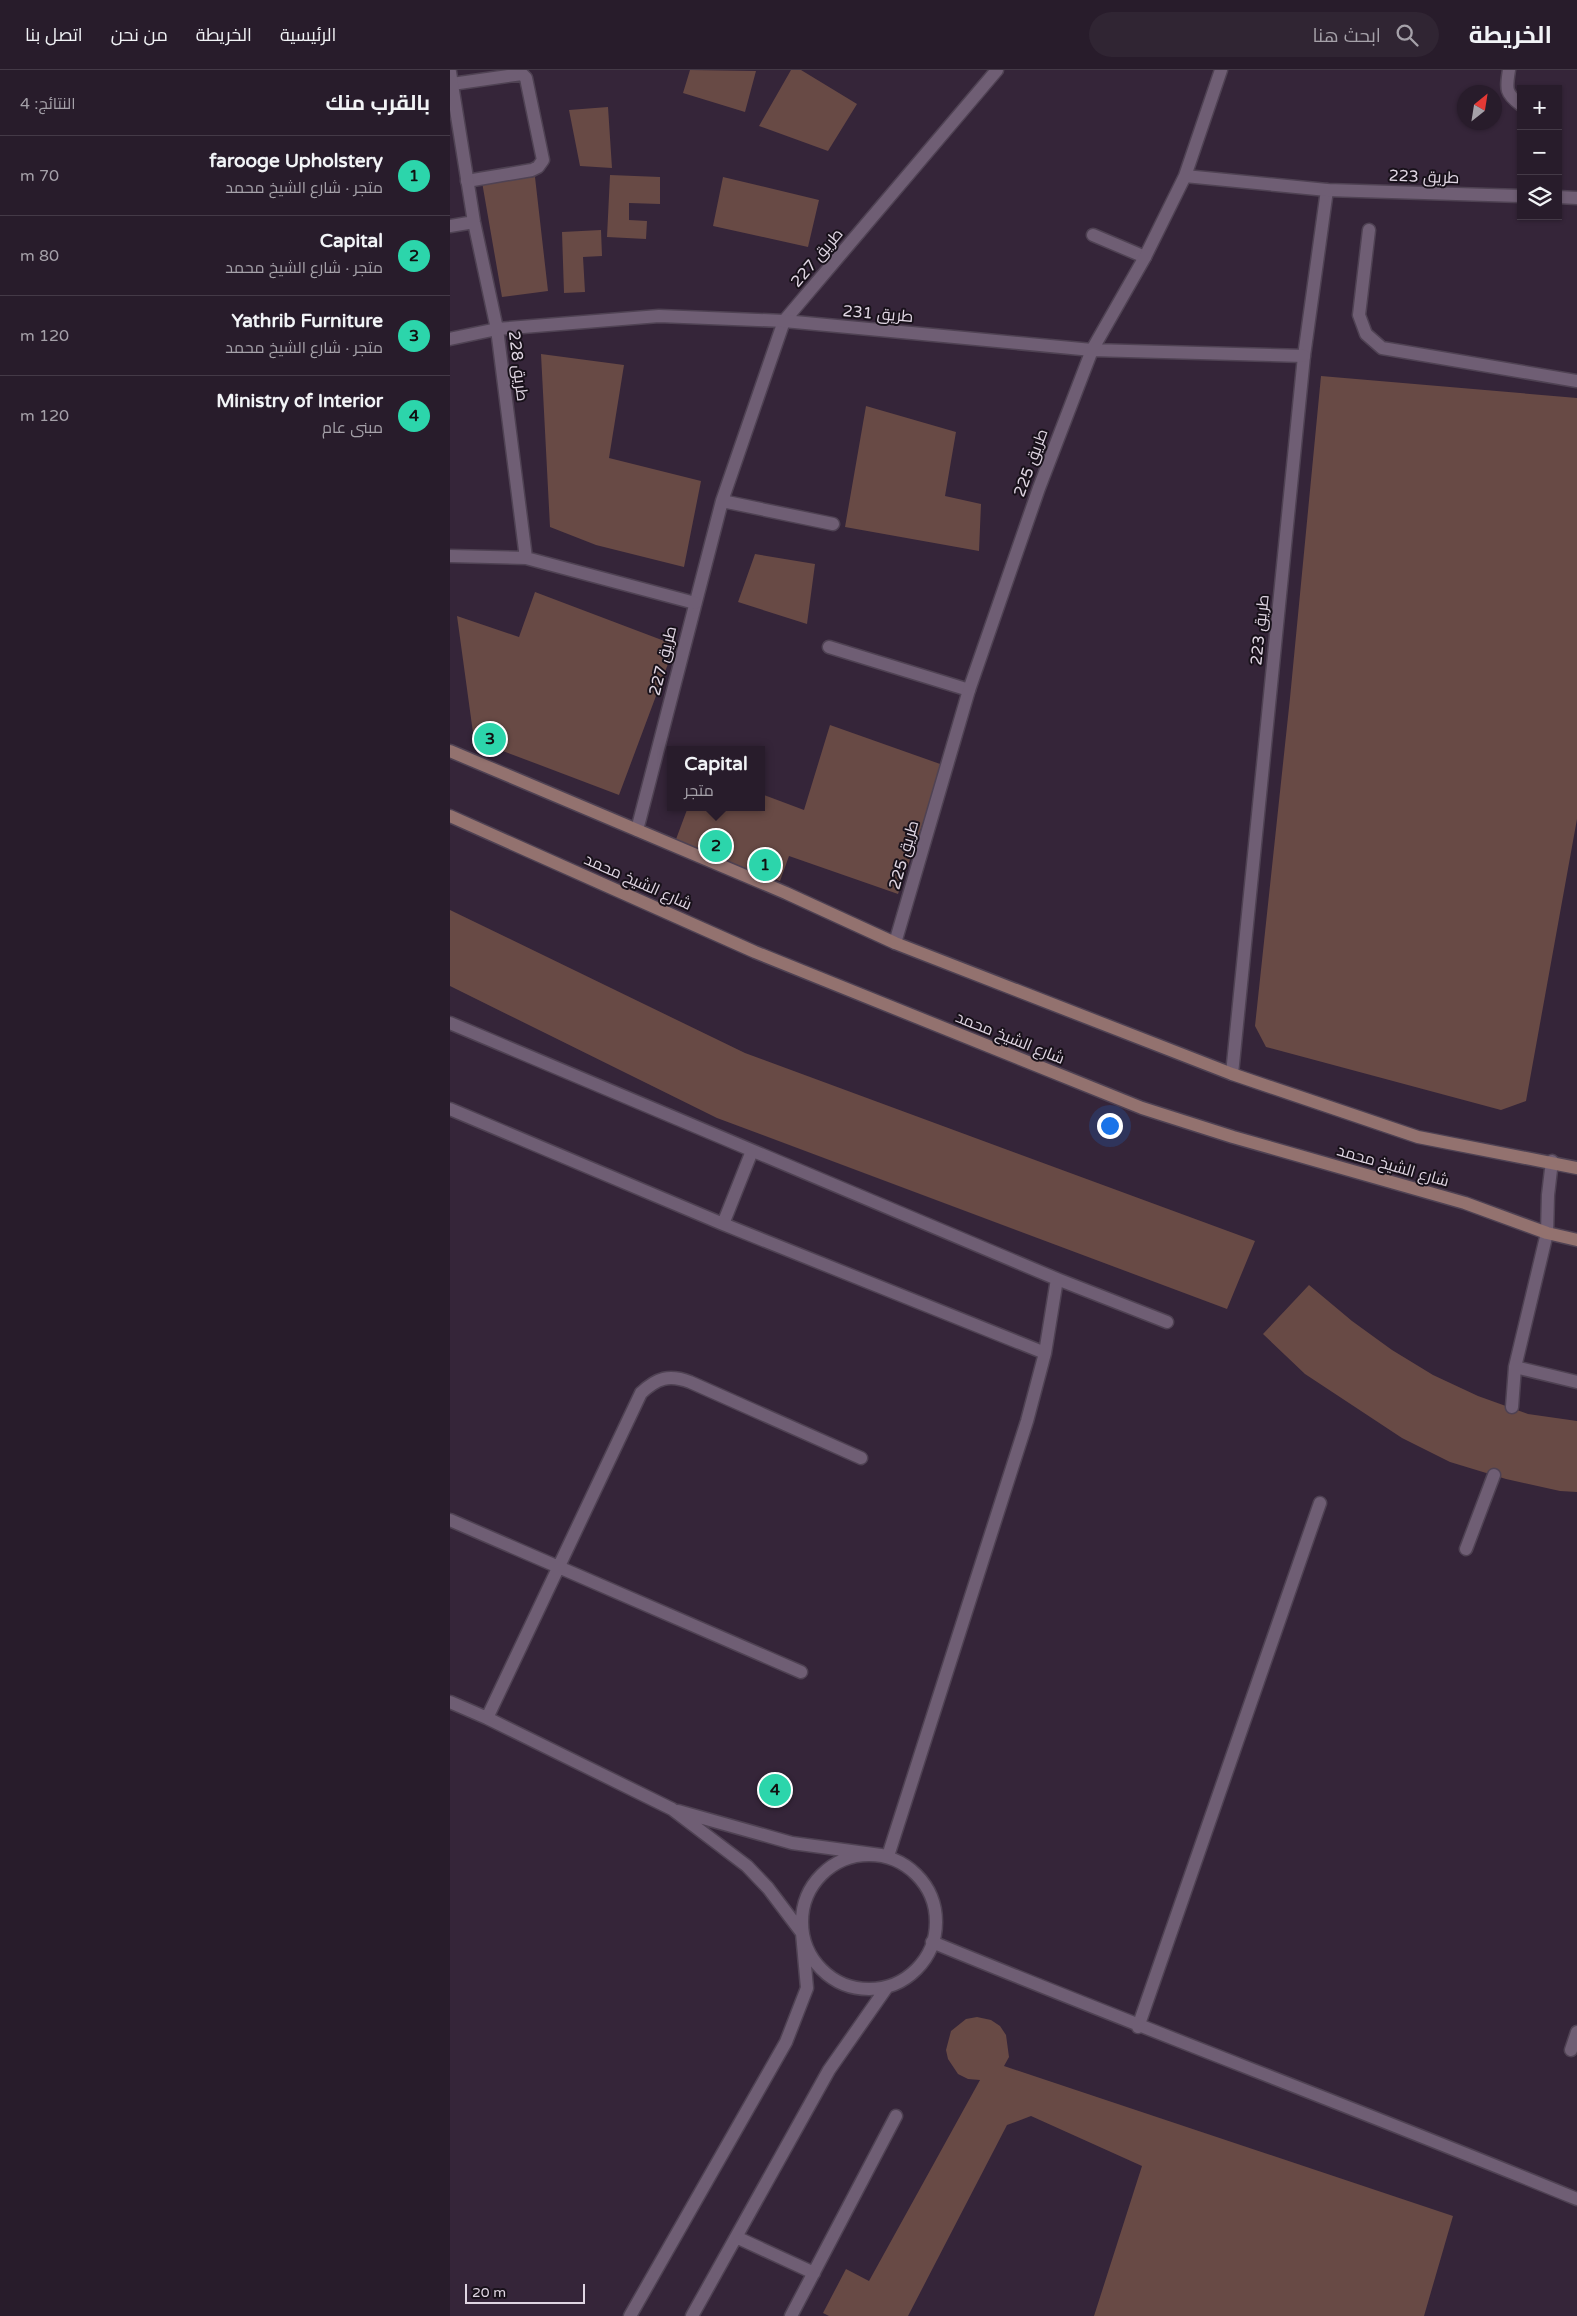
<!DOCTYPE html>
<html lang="ar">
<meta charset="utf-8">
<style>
body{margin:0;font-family:"Varela Round",Cairo,sans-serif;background:#302533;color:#f1f3f6;direction:rtl}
.controls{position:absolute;right:15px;top:15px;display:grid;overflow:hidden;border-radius:0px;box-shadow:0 1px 4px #0004}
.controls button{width:45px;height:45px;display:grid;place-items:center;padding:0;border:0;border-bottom:1px solid #443a47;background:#281c2b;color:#f1f3f6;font:25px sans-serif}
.compass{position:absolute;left:1007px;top:15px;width:45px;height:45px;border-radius:50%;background:#281c2b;box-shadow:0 1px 4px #0004;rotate:30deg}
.scale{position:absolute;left:15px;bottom:12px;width:120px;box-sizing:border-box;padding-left:5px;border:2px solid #e0d6e3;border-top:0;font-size:14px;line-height:18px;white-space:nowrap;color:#e0d6e3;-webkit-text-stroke:4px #18111a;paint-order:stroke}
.you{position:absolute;left:659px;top:1055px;width:18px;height:18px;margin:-12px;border:4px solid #fff;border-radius:50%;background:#1a73e8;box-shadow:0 0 0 8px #1a73e833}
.badge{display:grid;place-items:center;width:32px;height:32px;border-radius:50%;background:#2cd5ab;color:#111;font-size:16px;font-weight:700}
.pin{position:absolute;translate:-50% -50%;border:2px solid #fff;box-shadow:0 1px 5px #0006}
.popup{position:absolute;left:217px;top:676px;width:98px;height:65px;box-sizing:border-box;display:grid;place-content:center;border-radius:0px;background:#281c2b;filter:drop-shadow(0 1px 4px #0005);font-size:16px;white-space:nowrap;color:#a5a1a9}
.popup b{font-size:19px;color:#f1f3f6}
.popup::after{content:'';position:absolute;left:50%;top:100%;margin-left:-10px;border:10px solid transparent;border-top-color:#281c2b}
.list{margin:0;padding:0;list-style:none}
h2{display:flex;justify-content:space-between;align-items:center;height:65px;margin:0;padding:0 20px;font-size:21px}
h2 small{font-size:16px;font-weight:400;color:#a5a1a9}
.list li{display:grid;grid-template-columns:32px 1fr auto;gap:15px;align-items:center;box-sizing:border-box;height:80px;padding:0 20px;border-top:1px solid #443a47}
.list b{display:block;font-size:19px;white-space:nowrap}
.list p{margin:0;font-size:16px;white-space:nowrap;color:#a5a1a9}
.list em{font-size:16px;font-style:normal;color:#a5a1a9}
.icon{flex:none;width:28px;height:28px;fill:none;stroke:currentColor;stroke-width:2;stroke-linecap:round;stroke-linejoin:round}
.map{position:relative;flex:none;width:1127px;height:2246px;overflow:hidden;direction:ltr}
header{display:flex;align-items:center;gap:30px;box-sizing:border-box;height:70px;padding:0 25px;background:#281c2b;border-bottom:1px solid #443a47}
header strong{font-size:24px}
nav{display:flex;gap:28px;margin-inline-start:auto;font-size:18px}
.search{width:350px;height:45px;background:#302533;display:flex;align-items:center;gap:12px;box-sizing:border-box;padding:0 18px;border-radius:28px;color:#a5a1a9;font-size:19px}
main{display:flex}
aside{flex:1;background:#281c2b}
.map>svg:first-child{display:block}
</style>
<header>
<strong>الخريطة</strong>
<div class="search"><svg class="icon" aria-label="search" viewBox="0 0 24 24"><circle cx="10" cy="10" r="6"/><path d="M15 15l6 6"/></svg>ابحث هنا</div>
<nav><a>الرئيسية</a><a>الخريطة</a><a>من نحن</a><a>اتصل بنا</a></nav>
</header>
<main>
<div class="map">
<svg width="1127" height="2246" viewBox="0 0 1127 2246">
<rect width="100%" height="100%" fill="#352539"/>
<path fill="#684a45" d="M240 0 306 1 295 42 233 23Z
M341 0H351L407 34 378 81 309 56Z
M158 37 162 98 130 96 119 40Z
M160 105 210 107V134L179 133V150L197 151 196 169 157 167Z
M85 107 98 221 52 227 32 112Z
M273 107 369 130 358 177 263 156Z
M151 160 152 186 133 187 135 222 114 223 112 162Z
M91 284 174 295 159 388 251 411 234 497 146 475 100 457Z
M871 306 1127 328V749L1076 1031 1051 1040 816 977 805 956 840 628Z
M416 336 506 362 495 426 531 434 529 481 395 457Z
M305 484 365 494 357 554 288 532Z
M85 522 225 575 169 725 24 670 7 546 69 567Z
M380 655 493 695 448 824 339 786 330 811 225 772 238 737H311V724L354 740Z
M0 840 295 983 805 1171 777 1239 267 1048 0 916Z
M859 1215 902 1251 942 1280 983 1305 1028 1326 1078 1344 1127 1351V1422L1110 1421 1056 1409 1000 1392 952 1368 855 1304 813 1264Z
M527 1947 541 1950 550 1956 556 1965 559 1987 554 1996 1003 2146 974 2246H644L692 2096 581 2046 557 2055 458 2246H379L373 2243 396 2199 419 2211 530 2010 518 2009 508 2004 498 1989 496 1980 501 1961 516 1949Z"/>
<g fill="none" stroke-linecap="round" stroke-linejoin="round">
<g stroke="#4f4253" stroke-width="15">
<path id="service" d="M2 14 72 4 76 8 93 90 88 97 82 100 17 111
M919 160 909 245 916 264 932 278 1127 311
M643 165 695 187
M272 431 383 454
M379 577 519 620
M187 760 272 431 334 251 547 0
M0 953 607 1209 717 1252
M782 1004 854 286 877 120
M0 1039 273 1154 595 1283
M273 1154 302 1081
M1065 1297 1127 1312
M1062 1337 1065 1297 1097 1163 1098 1125 1102 1091
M0 1450 351 1602
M1016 1479 1044 1405
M0 1632 37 1648 222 1739 297 1796 318 1818 352 1863 357 1918 336 1972 180 2246
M37 1648 191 1323C207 1308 219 1304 240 1312L411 1388
M228 1741 342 1773 438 1786 577 1351 595 1283 607 1209
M352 1852a67 67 0 1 1 134 0a67 67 0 1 1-134 0Z
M482 1872C696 1960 913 2041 1127 2129
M688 1957 870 1433
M1121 1980 1127 1962
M286 2167 364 2203
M242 2246 379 2000 437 1917
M341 2246 446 2046"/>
</g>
<g stroke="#4f4253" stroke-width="15">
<path id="minor" d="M1059 0C1056 19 1055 23 1071 35
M0 2 24 152 47 259 76 488
M735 106 877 120 1071 126
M1108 127 1127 128
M0 156 24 152
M0 269 47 259 209 246 334 251 642 280 854 286
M0 486 76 488 245 533
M445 873 519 620 589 418 642 280 695 187 735 106 771 0"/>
</g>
<g stroke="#4f4253" stroke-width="15">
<path id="secondary" d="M0 681 336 823 445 873 782 1004 968 1067 1127 1098
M0 746 305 882 692 1038 783 1067 1015 1133 1097 1163 1127 1170"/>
</g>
<use href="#service" stroke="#6f5e74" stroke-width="12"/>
<use href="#minor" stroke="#6f5e74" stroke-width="12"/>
<use href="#secondary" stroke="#93726f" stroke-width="12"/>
</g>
<g text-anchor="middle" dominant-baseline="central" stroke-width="4" stroke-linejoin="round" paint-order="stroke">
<g font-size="16" fill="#e0d6e3" stroke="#18111a">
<text transform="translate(974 107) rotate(2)">طريق 223</text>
<text transform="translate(367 188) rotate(-50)">طريق 227</text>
<text transform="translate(428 244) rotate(5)">طريق 231</text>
<text transform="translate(68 296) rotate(83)">طريق 228</text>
<text transform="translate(581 393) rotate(-70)">طريق 225</text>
<text transform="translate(810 560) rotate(-84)">طريق 223</text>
<text transform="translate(213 591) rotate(-76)">طريق 227</text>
<text transform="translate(454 785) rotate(-74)">طريق 225</text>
<text transform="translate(188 812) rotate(24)">شارع الشيخ محمد</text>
<text transform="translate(560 968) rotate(22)">شارع الشيخ محمد</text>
<text transform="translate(943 1096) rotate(16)">شارع الشيخ محمد</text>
</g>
</g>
</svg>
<div class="controls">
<button>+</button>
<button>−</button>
<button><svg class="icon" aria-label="layers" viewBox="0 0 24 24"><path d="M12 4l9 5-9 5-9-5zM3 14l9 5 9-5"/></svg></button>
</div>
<svg class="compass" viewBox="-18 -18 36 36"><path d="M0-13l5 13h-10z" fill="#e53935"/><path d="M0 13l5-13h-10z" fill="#a5a1a9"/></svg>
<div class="scale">20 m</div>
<div class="you"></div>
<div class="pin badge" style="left:315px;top:795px">1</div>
<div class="pin badge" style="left:266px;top:776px">2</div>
<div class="popup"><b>Capital</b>متجر</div>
<div class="pin badge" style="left:40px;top:669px">3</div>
<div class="pin badge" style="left:325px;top:1720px">4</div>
</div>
<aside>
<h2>بالقرب منك<small>النتائج: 4</small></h2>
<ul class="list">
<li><span class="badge">1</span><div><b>farooge Upholstery</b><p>متجر · شارع الشيخ محمد</p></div><em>70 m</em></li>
<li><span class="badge">2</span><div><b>Capital</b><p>متجر · شارع الشيخ محمد</p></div><em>80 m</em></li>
<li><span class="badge">3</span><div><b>Yathrib Furniture</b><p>متجر · شارع الشيخ محمد</p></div><em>120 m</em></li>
<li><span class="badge">4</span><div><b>Ministry of Interior</b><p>مبنى عام</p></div><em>120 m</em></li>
</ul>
</aside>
</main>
